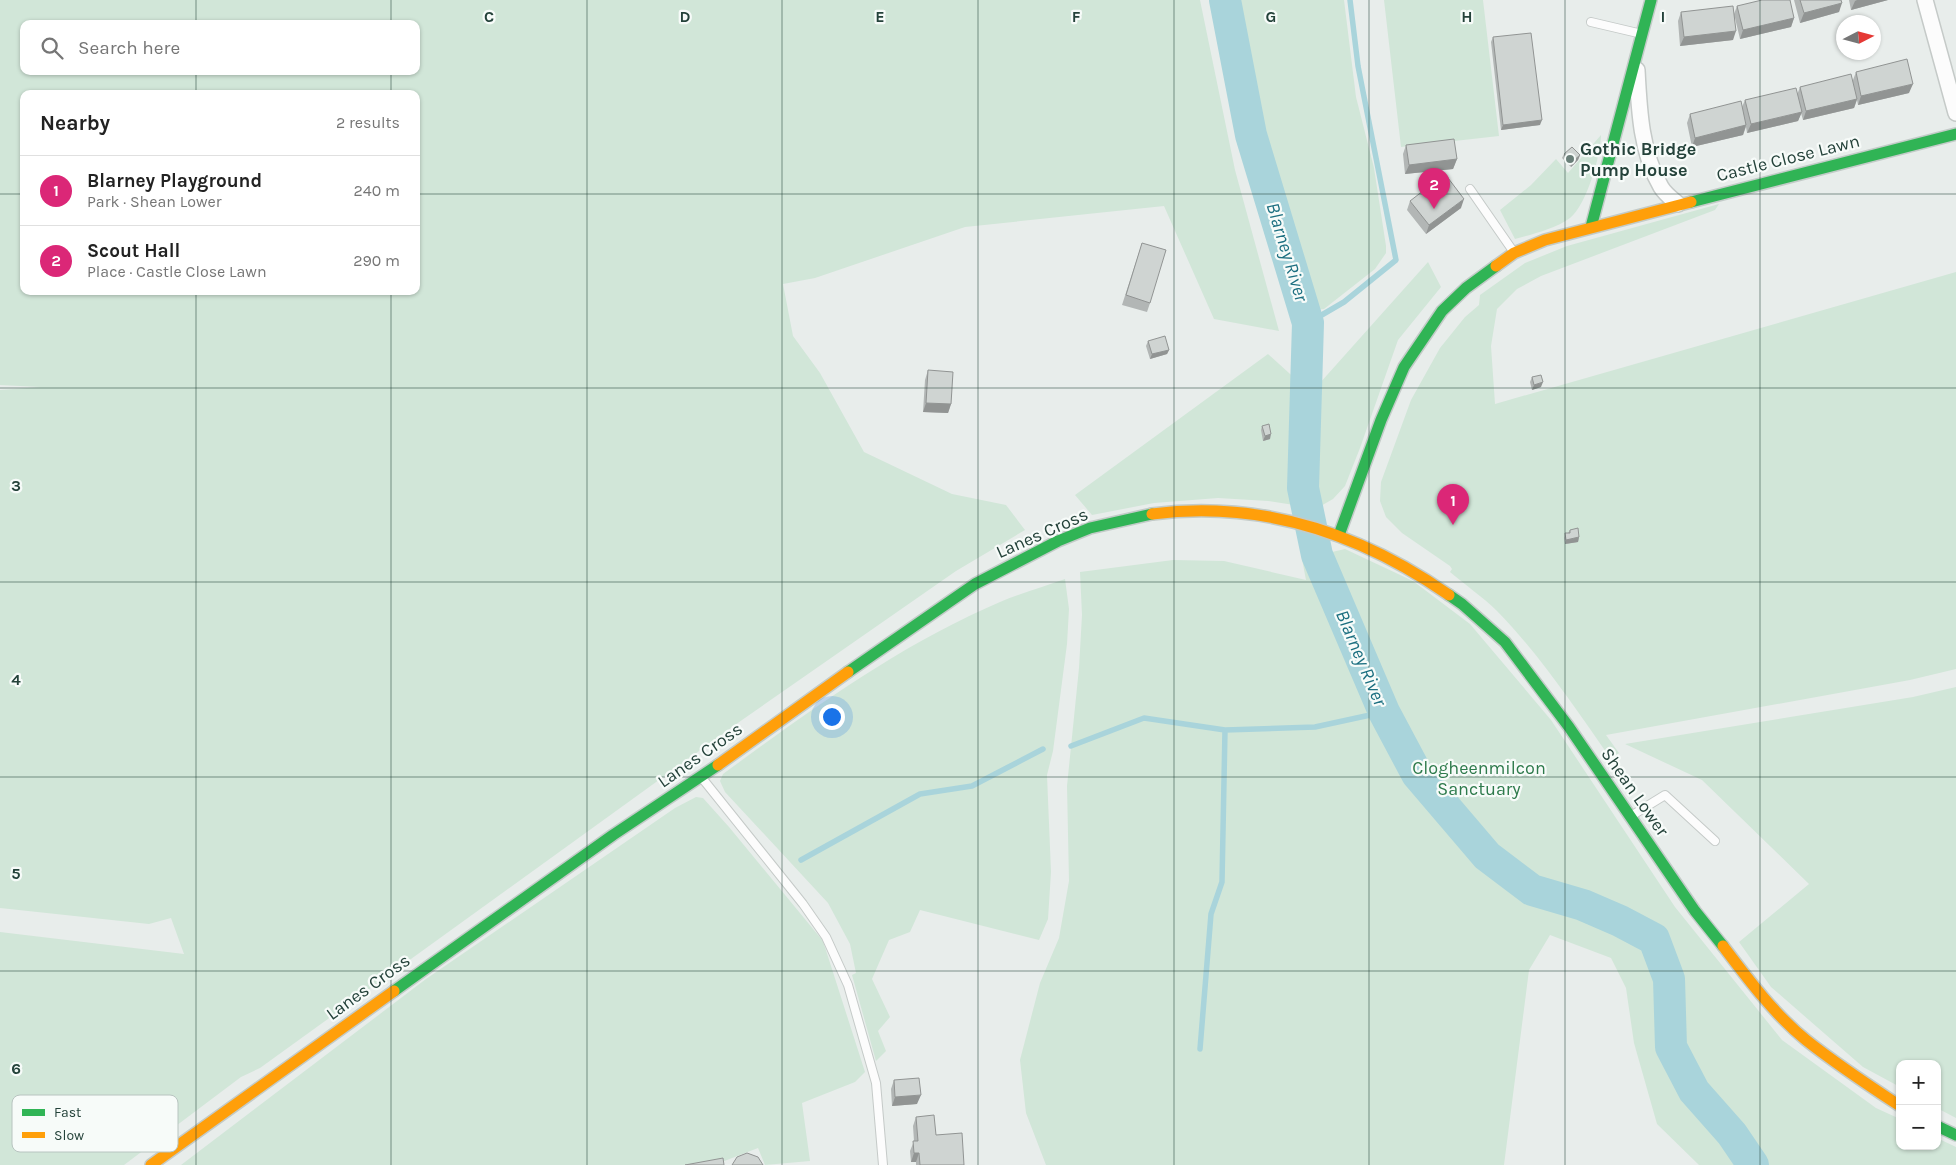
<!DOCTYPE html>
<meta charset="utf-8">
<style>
body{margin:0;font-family:Karla,sans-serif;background:#f6f6f6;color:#222}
.controls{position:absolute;right:15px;bottom:15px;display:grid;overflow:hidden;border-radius:10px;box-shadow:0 1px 4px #0004}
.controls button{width:45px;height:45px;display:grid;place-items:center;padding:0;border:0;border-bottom:1px solid #e0e0e0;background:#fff;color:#222;font:25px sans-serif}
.compass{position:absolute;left:1836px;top:15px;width:45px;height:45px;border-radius:50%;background:#fff;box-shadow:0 1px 4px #0004;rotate:84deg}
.you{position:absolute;left:831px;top:716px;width:18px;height:18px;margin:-12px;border:4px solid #fff;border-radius:50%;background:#1a73e8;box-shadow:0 0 0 8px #1a73e833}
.badge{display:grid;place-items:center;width:32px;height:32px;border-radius:50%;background:#db2777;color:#fff;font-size:16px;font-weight:700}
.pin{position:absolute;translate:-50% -41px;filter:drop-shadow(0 1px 2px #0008)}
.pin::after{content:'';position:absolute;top:26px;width:18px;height:15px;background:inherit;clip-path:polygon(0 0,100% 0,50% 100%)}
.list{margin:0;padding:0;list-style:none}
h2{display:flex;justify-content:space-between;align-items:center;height:65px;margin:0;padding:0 20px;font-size:21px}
h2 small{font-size:16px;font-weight:400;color:#767676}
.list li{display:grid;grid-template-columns:32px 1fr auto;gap:15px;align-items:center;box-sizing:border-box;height:70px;padding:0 20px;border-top:1px solid #e0e0e0}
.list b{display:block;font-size:19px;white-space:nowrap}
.list p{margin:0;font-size:16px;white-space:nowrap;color:#767676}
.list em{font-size:16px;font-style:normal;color:#767676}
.icon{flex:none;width:28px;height:28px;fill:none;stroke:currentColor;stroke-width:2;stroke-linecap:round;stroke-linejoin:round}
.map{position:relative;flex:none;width:1956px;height:1165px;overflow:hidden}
.search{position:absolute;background:#fff;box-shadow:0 1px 4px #0004;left:20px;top:20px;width:400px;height:55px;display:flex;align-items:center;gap:12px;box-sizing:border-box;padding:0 18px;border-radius:10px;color:#767676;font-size:19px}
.panel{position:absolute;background:#fff;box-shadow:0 1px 4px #0004;left:20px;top:90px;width:400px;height:205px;border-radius:10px}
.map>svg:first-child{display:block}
</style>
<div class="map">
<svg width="1956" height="1165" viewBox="0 0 1956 1165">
<rect width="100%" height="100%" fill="#e8edeb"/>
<path fill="#d1e6d8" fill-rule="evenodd" d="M0 0H1200L1235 170 1279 331 1214 319 1164 206 965 227 815 278 783 284 793 336 820 373 864 452 952 494 1006 505 1025 530 956 571 742 720 260 1068 241 1077 124 1165H0V932L184 954 171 918 149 924 0 908V390L40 387 0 385ZM24 24H416V71H24ZM24 94H416V291H24Z
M1232 0H1344L1356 97 1374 168 1386 246V253L1375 269 1324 309 1312 310C1303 301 1304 283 1300 271 1281 211 1264 151 1250 90 1243 60 1241 30 1232 0Z
M1384 0H1483L1499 136 1401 147Z
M1601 135C1601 155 1586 206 1570 218 1555 229 1533 234 1515 239L1500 210 1531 185 1556 159 1568 173Z
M1719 204 1715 210 1541 276 1517 289 1497 309 1491 346 1495 404 1956 272V669L1910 680 1606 735 1619 753 1611 759C1575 708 1540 655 1497 611 1483 597 1465 585 1450 572L1452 569 1450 566 1402 533 1386 517 1380 501 1381 482 1411 400 1440 348 1465 317 1479 305 1480 295 1525 263 1567 246Z
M1428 262 1441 287 1398 340 1360 448 1345 486 1333 499 1319 507H1307L1268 501 1218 498 1154 503 1092 515 1075 495 1268 354 1311 393Z
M1345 549 1413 581 1470 624 1551 720 1675 907 1782 1040 1876 1108 1900 1119V1146H1937V1138L1956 1147V1165H1699L1657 1124 1634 1043 1626 988 1611 958 1550 935 1529 970 1504 1165H1046L1026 1113 1020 1060 1040 983 1059 938 1069 881 1067 786 1079 668 1082 615 1080 572 1173 560 1224 561 1306 580 1302 559Z
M1065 579 1069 609 1067 644 1053 751 1047 775 1051 872 1048 919 1039 940 920 910 910 932 889 940 872 979 890 1017 878 1031 886 1051 876 1061 852 975 856 973 850 944 828 903 725 792 720 781 723 774C809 711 901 644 1000 602 1021 593 1043 587 1065 579Z
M1956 687V1118L1937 1108V1064H1900V1087L1863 1067 1771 987 1739 942 1809 884 1702 780 1625 744 1913 697Z
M696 797 703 798 729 827 823 941 865 1072 855 1082 802 1103 810 1161 765 1165 758 1148 714 1165H181L426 979 675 808Z"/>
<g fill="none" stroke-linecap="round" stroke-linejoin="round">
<path stroke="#a9d4db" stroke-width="5.5" d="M1308 323 1344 302 1396 260 1358 66 1350 0
M1071 746 1144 718 1225 730 1315 727 1384 712
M801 860 920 794 972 786 1043 749
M1200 1049 1211 914 1222 882 1225 730"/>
<path stroke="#a9d4db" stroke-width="32" d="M1225 0 1251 135 1308 323 1303 488 1317 555 1384 712 1417 774 1487 856 1532 890 1583 905 1620 921 1654 939 1669 979 1671 1047 1694 1091 1732 1134 1753 1165"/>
<g stroke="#c5cac8" stroke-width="10">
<path id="lane" d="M1591 22 1642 34
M1470 189 1513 251
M702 778 803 904 826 937 848 985 876 1083 883 1165
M1631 816 1665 795 1715 841"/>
</g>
<g stroke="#c5cac8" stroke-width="18">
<path id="street" d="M1925 0 1956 113
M1637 70C1639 109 1641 153 1661 187 1665 194 1672 199 1678 204"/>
</g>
<g stroke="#c3cbc8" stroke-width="14">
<path id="fast" d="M1691 202 1956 134
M1591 227 1651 0
M1339 535 1381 420 1404 367 1442 311 1466 288 1496 266
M1449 595 1462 604 1505 642 1569 727 1695 911 1723 946
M848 672 975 584 1058 541 1090 528 1152 514
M394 991 613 835 718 765
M1937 1126 1956 1135"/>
</g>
<g stroke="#c3cbc8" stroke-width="14">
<path id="slow" d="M1496 266 1514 253 1545 240 1691 202
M1152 514C1262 500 1360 533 1449 595
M718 765 848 672
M1723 946C1748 979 1774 1014 1806 1040 1836 1064 1868 1085 1900 1106
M151 1165 394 991"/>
</g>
<use href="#lane" stroke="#fcfcfc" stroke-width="8"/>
<use href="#street" stroke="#fcfcfc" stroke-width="15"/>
<use href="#fast" stroke="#30b455" stroke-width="11"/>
<use href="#slow" stroke="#ff9f0a" stroke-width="11"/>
</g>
<path fill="#b2b6b5" d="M1794 0H1841L1839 12 1800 23Z
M1849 0H1888L1851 10Z
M1737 6 1794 18 1791 27 1740 39 1735 18 1733 40 1680 46 1678 21 1681 12 1734 14Z
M1493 37 1540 125 1501 130 1491 42Z
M1856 72 1909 93 1858 105 1857 100 1854 108 1803 120 1801 113 1798 121 1747 133 1746 127 1743 135 1692 147 1687 123 1690 114 1742 107 1745 100 1797 95 1800 87 1853 80Z
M1406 145 1457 159 1453 169 1405 174 1403 154Z
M1564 154 1580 155 1578 160 1571 167 1562 158Z
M1410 201 1461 208 1426 234 1407 210Z
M1142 243 1150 303 1147 312 1122 305Z
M1148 341 1169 350 1167 354 1150 359 1146 346Z
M928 370 951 404 948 413 923 412 925 380Z
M1532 377 1541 387 1532 390 1530 382Z
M1262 426 1270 439 1263 441 1261 430Z
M1570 530 1579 537 1578 542 1565 544 1564 538 1565 533H1568Z
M894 1080 917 1104 892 1106 891 1089Z
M916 1117 936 1135 964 1165H916V1162H911L910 1151 914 1141 913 1126Z"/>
<path fill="#919493" d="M1857 0H1888L1851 10 1855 1Z
M1842 3 1839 12 1800 23 1804 13Z
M1794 18 1791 27 1740 39 1743 30Z
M1736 31 1733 40 1680 46 1684 37Z
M1913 84 1909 93 1858 105 1861 96Z
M1857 99 1854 108 1803 120 1806 111Z
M1802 112 1798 121 1747 133 1751 124Z
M1542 120 1540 125 1501 130 1503 125Z
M1746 125 1743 135 1692 147 1695 138Z
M1580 155 1578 160 1571 167 1572 162Z
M1457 159 1453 169 1405 174 1409 165Z
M1464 199 1461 208 1426 234 1429 225Z
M1169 350 1167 354 1150 359 1152 354Z
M1543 382 1541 387 1532 390 1534 385Z
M926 403 951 404 948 413 923 412Z
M1271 434 1270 439 1263 441 1265 436Z
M1579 537 1578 542 1565 544 1566 540Z
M921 1095 917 1104 892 1106 895 1097Z
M914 1153H919L916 1162H911Z"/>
<path fill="#cfd4d2" stroke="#919493" d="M1762 0H1790L1794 18 1743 30 1737 6Z
M1800 0H1841L1842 3 1804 13Z
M1733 6 1736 31 1684 37 1681 12Z
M1531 33 1542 120 1503 125 1493 37Z
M1907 59 1913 84 1861 96 1856 72Z
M1851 74 1857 99 1806 111 1800 87Z
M1796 88 1802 112 1751 124 1745 100Z
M1741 101 1746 125 1695 138 1690 114Z
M1454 139 1457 159 1409 165 1406 145Z
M1572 147 1580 155 1572 162 1564 154Z
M1445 174 1464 199 1429 225 1410 201Z
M1142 243 1166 250 1150 303 1126 295Z
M1165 336 1169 350 1152 354 1148 341Z
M928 370 953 372 951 404 926 403Z
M1541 375 1543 382 1534 385 1532 377Z
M1269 424 1271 434 1265 436 1262 426Z
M1578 528 1579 537 1566 540 1565 533H1570V530Z
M919 1078 921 1095 895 1097 894 1080Z
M934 1115 936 1135 962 1133 964 1165H920L919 1153H914L913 1141H918L916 1117Z
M747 1153 758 1157 763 1165H732L737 1157Z
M723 1158 724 1165H685Z"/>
<path fill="none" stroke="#24423a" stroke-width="1" stroke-opacity="0.55" d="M196 0V24M391 0V24M587 0V1165M782 0V1165M978 0V1165M1174 0V1165M1369 0V1165M1565 0V1165M1760 0V1165M196 71V94M391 71V94M0 194H24M416 194H1956M196 291V1165M391 291V1165M0 388H1956M0 582H1956M0 777H1956M0 971H1956"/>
<circle fill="#697e78" stroke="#f7fbf9" stroke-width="2" cx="1570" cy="159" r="5"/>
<g text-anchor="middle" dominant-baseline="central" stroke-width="4.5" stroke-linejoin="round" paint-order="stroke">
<g font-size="18" font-weight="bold" fill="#24423a" stroke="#f7fbf9" text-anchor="start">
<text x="1580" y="149">Gothic Bridge<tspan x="1580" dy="21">Pump House</tspan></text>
</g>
<g font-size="18" fill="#24423a" stroke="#f7fbf9">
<text transform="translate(1788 158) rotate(-14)">Castle Close Lawn</text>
<text transform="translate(1042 533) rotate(-24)">Lanes Cross</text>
<text transform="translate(700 755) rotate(-35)">Lanes Cross</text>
<text transform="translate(1635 792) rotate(55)">Shean Lower</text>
<text transform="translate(368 987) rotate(-36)">Lanes Cross</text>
</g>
<g font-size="18" fill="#2d7a4b" stroke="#f7fbf9">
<text x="1479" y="768">Clogheenmilcon<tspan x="1479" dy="21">Sanctuary</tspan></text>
</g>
<g font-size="19" font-style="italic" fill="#1c6f80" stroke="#f7fbf9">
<text transform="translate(1287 252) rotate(73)">Blarney River</text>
<text transform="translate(1361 658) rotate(67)">Blarney River</text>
</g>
</g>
<rect x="12" y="1095" width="166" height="57" rx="8" fill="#f7fbf9" stroke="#b8c4c0" stroke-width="1"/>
<rect x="22" y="1109" width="23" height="7" fill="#30b455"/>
<rect x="22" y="1132" width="23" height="6" fill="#ff9f0a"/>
<g font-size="14" fill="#24423a">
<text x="54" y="1117">Fast</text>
<text x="54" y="1140">Slow</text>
</g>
<g font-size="16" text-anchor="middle" font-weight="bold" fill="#24423a" stroke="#f7fbf9" stroke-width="4.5" stroke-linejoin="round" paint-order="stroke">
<text x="489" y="22">C</text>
<text x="685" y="22">D</text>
<text x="880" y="22">E</text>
<text x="1076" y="22">F</text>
<text x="1271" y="22">G</text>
<text x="1467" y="22">H</text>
<text x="1663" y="22">I</text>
<text x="16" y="491">3</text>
<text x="16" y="685">4</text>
<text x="16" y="879">5</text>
<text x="16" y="1074">6</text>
</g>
</svg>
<div class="controls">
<button>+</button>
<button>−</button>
</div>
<svg class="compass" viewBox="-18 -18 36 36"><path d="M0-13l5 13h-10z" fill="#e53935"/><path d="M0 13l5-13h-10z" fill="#767676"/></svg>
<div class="you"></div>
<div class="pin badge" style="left:1453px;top:525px">1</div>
<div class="pin badge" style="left:1434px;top:209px">2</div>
<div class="search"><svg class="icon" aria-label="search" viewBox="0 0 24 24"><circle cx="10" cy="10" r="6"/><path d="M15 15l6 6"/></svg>Search here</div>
<section class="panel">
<h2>Nearby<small>2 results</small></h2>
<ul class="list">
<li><span class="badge">1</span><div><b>Blarney Playground</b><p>Park · Shean Lower</p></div><em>240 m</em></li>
<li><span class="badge">2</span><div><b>Scout Hall</b><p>Place · Castle Close Lawn</p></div><em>290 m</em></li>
</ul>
</section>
</div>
